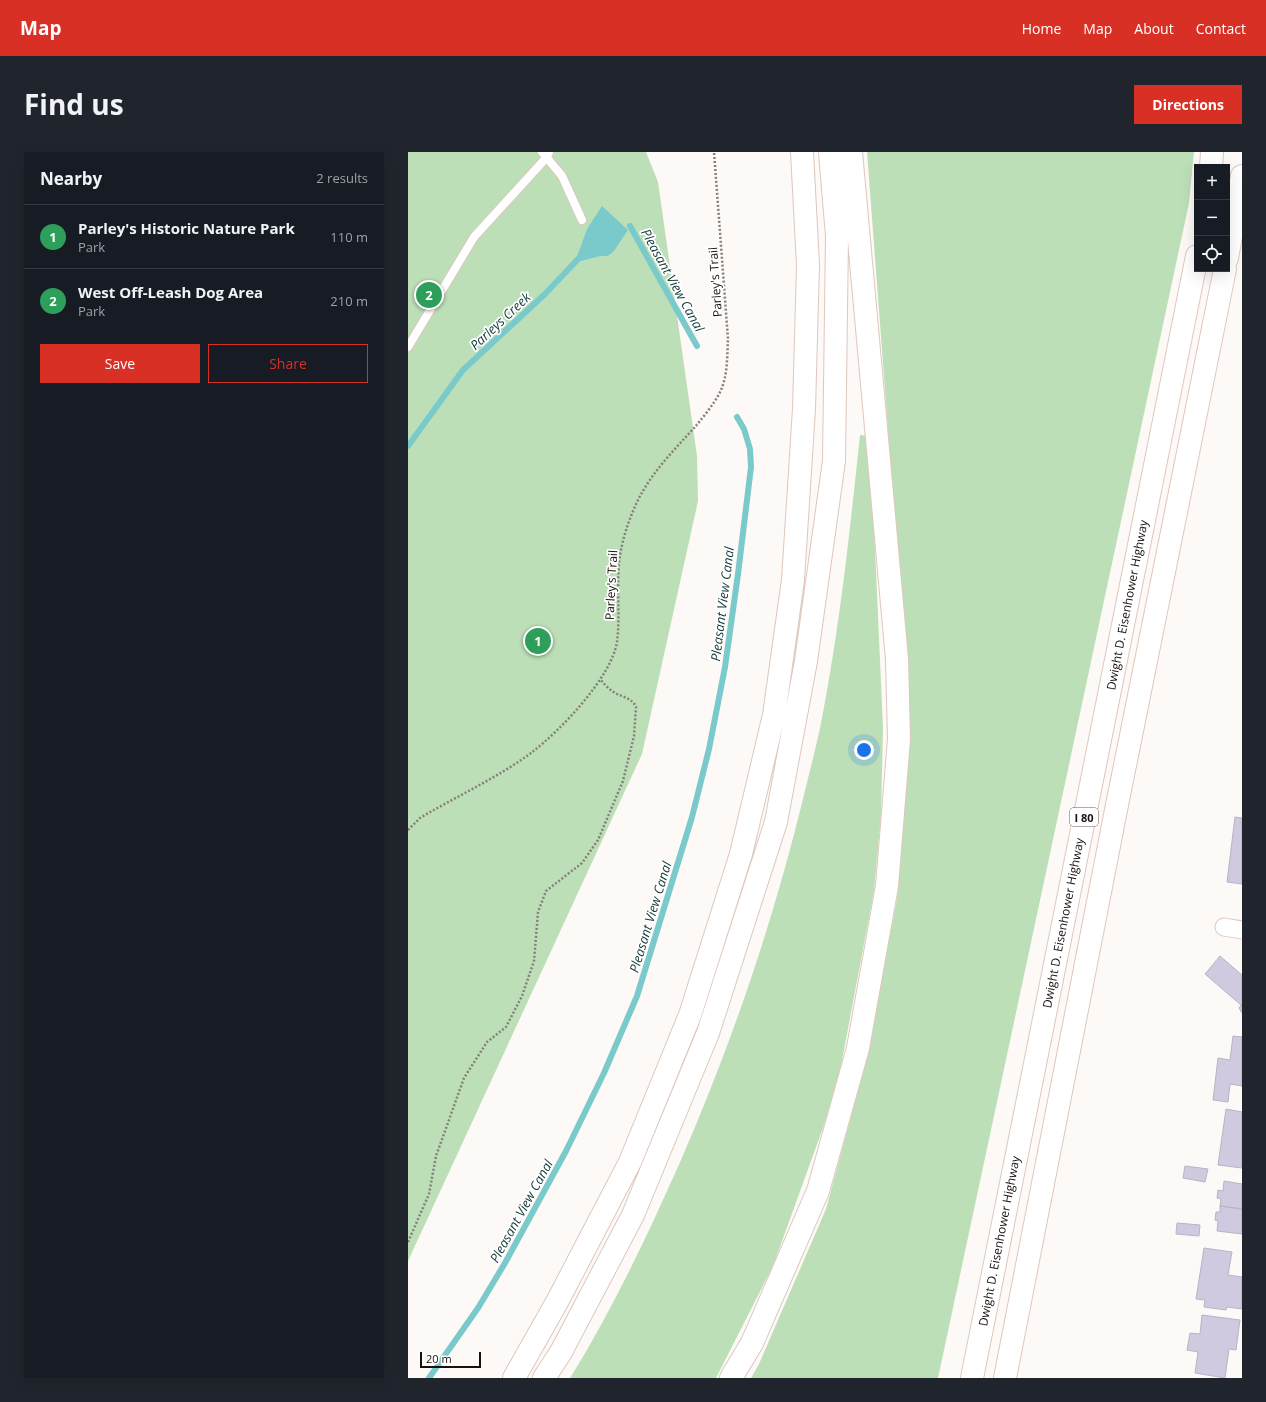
<!DOCTYPE html>
<meta charset="utf-8">
<style>
body{margin:0;font-family:"Open Sans",sans-serif;background:#20242c;color:#f1f3f6}
.controls{position:absolute;right:12px;top:12px;display:grid;overflow:hidden;border-radius:0px;box-shadow:0 4px 16px #0002}
.controls button{width:36px;height:36px;display:grid;place-items:center;padding:0;border:0;border-bottom:1px solid #363941;background:#171b24;color:#f1f3f6;font:20px sans-serif}
.scale{position:absolute;left:12px;bottom:10px;width:61px;box-sizing:border-box;padding-left:4px;border:2px solid #19110d;border-top:0;font-size:11px;line-height:14px;white-space:nowrap;color:#19110d;-webkit-text-stroke:3px #fff;paint-order:stroke}
.you{position:absolute;left:456px;top:598px;width:14px;height:14px;margin:-10px;border:3px solid #fff;border-radius:50%;background:#1a73e8;box-shadow:0 0 0 6px #1a73e833}
.badge{display:grid;place-items:center;width:26px;height:26px;border-radius:50%;background:#d93025;color:#fff;font-size:13px;font-weight:700}
.pin{position:absolute;translate:-50% -50%;border:2px solid #fff;box-shadow:0 1px 4px #0006}
.list{margin:0;padding:0;list-style:none}
h2{display:flex;justify-content:space-between;align-items:center;height:52px;margin:0;padding:0 16px;font-size:17px}
h2 small{font-size:13px;font-weight:400;color:#9ea1a6}
.list li{display:grid;grid-template-columns:26px 1fr auto;gap:12px;align-items:center;box-sizing:border-box;height:64px;padding:0 16px;border-top:1px solid #363941}
.list b{display:block;font-size:15px;white-space:nowrap}
.list p{margin:0;font-size:13px;white-space:nowrap;color:#9ea1a6}
.list em{font-size:13px;font-style:normal;color:#9ea1a6}
.actions{display:flex;gap:8px;padding:12px 16px}
.actions a{flex:1;padding:9px 0;border:1px solid #d93025;border-radius:0px;text-align:center;font-size:14px;color:#d93025}
.actions .main{background:#d93025;color:#fff}
.icon{flex:none;width:22px;height:22px;fill:none;stroke:currentColor;stroke-width:2;stroke-linecap:round;stroke-linejoin:round}
.map{position:relative;flex:none;width:834px;height:1226px;overflow:hidden;border-radius:0px}
header{display:flex;align-items:center;gap:24px;box-sizing:border-box;height:56px;padding:0 20px;background:#d93025;color:#fff}
header strong{font-size:19px}
nav{display:flex;gap:22px;margin-inline-start:auto;font-size:14px}
.intro{display:flex;align-items:center;justify-content:space-between;box-sizing:border-box;height:96px;padding:0 24px}
h1{margin:0;font-size:28px}
.button{padding:10px 18px;border-radius:0px;background:#d93025;color:#fff;font-size:14px;font-weight:700}
main{display:flex;gap:24px;padding:0 24px}
aside{flex:1;background:#171b24;border-radius:0px;box-shadow:0 4px 16px #0002}
.map>svg:first-child{display:block}
</style>
<header>
<strong>Map</strong>
<nav><a>Home</a><a>Map</a><a>About</a><a>Contact</a></nav>
</header>
<div class="intro"><h1>Find us</h1><a class="button">Directions</a></div>
<main>
<aside>
<h2>Nearby<small>2 results</small></h2>
<ul class="list">
<li><span class="badge" style="background:#2e9e5b">1</span><div><b>Parley's Historic Nature Park</b><p>Park</p></div><em>110 m</em></li>
<li><span class="badge" style="background:#2e9e5b">2</span><div><b>West Off-Leash Dog Area</b><p>Park</p></div><em>210 m</em></li>
</ul>
<div class="actions"><a class="main">Save</a><a>Share</a></div>
</aside>
<div class="map">
<svg width="834" height="1226" viewBox="0 0 834 1226">
<rect width="100%" height="100%" fill="#fdf9f6"/>
<path fill="#bddfb8" fill-rule="evenodd" d="M0 0H238L250 30 289 304 290 349 234 602 0 1109ZM184 71 208 95 200 104C190 103 178 109 168 110L179 77Z
M459 0H786L781 51 530 1226H343L351 1212 418 1057 457 913 489 747 500 597 498 515Z
M452 283 462 284 475 576 473 663 466 739 432 919 416 973 365 1114 308 1226H162C205 1157 240 1082 273 1008 325 888 365 770 396 643 402 618 409 592 414 566 432 472 442 378 452 283Z"/>
<path fill="#7acacb" d="M194 54 220 78 206 99 200 104C190 103 178 109 167 110L179 77Z"/>
<g fill="none" stroke-linecap="round" stroke-linejoin="round">
<path stroke="#7acacb" stroke-width="6" d="M222 74 289 194
M0 294 55 218 137 142 173 104
M21 1226 70 1156 97 1111 158 999 196 921 229 844 284 665 301 597 317 515 330 422 343 315 342 297 336 277 329 265"/>
</g>
<path fill="#cfcadf" stroke="#b8b3c7" d="M827 665 834 666V732L819 730Z
M812 804 834 823V861L831 856 833 853 797 822Z
M825 884 834 885V934L822 932 820 950 805 948 810 906 822 908Z
M818 957 834 960V1016L810 1013Z
M777 1014 800 1017 797 1030 775 1026Z
M816 1029 834 1032V1057L812 1054 813 1047 809 1046 810 1038 815 1039Z
M812 1054 834 1057V1082L809 1079 810 1069 807 1068 808 1060H812Z
M769 1071 792 1073 791 1084 768 1082Z
M796 1096 824 1100 820 1123 834 1125V1157L819 1155 818 1158 796 1155 797 1148 788 1147Z
M794 1163 832 1168 828 1198 821 1197 817 1226 787 1221 790 1200 779 1198 782 1181 792 1182Z"/>
<g fill="none" stroke-linecap="round" stroke-linejoin="round">
<g stroke="#dec7bd" stroke-width="10">
<path id="service" d="M134 0 154 24 174 68
M0 195 66 85 139 5 141 0"/>
</g>
<g stroke="#dec7bd" stroke-width="19">
<path id="minor" d="M816 775 834 778"/>
</g>
<g stroke="#dec7bd" stroke-width="24">
<path id="motorway" d="M803 15 804 0
M819 106 834 24
M106 1226 149 1150 222 1010 282 863 333 702 366 563 385 428 396 257 400 113 394 0
M136 1226 153 1200 225 1063 300 881 368 670 398 509 426 309 429 84 422 0
M323 1226 344 1191 410 1039 450 896 479 734 491 587 489 507 443 0
M564 1226 789 104
M597 1226 708 658 817 117"/>
</g>
<path stroke="#857f7b" stroke-width="2.5" stroke-dasharray="2 2" stroke-linecap="butt" d="M0 678 12 666C49 644 89 626 123 601 152 579 203 526 209 490 213 459 207 428 213 398 216 382 222 365 229 350 243 321 266 298 287 275 296 264 307 251 313 238 320 222 319 203 320 187L306 0
M0 1090 21 1042 28 1004 56 926 79 890 98 875 114 844 126 809 130 760 138 739 174 711 190 688 215 629 226 584 228 555C224 545 212 545 204 539 200 536 196 532 193 528"/>
<use href="#service" stroke="#fff" stroke-width="8"/>
<use href="#minor" stroke="#fff" stroke-width="17"/>
<use href="#motorway" stroke="#fff" stroke-width="22"/>
</g>
<g text-anchor="middle" dominant-baseline="central" stroke-width="3.5" stroke-linejoin="round" paint-order="stroke">
<rect fill="#fff" stroke="#5e5856" stroke-width="1" x="662" y="656" width="28" height="18" rx="3"/>
<g font-size="11" font-weight="bold" fill="#19110d">
<text x="676" y="665">I 80</text>
</g>
<g font-size="12" fill="#19110d" stroke="#fff">
<text transform="translate(307 130) rotate(-94)">Parley's Trail</text>
<text transform="translate(203 433) rotate(-87)">Parley's Trail</text>
<text transform="translate(719 453) rotate(-79)">Dwight D. Eisenhower Highway</text>
<text transform="translate(655 771) rotate(-79)">Dwight D. Eisenhower Highway</text>
<text transform="translate(591 1089) rotate(-79)">Dwight D. Eisenhower Highway</text>
</g>
<g font-size="13" font-style="italic" fill="#12393a" stroke="#fff">
<text transform="translate(265 128) rotate(61)">Pleasant View Canal</text>
<text transform="translate(92 169) rotate(-43)">Parleys Creek</text>
<text transform="translate(314 452) rotate(-83)">Pleasant View Canal</text>
<text transform="translate(242 765) rotate(-73)">Pleasant View Canal</text>
<text transform="translate(113 1059) rotate(-61)">Pleasant View Canal</text>
</g>
</g>
</svg>
<div class="controls">
<button>+</button>
<button>−</button>
<button><svg class="icon" aria-label="locate" viewBox="0 0 24 24"><circle cx="12" cy="12" r="6"/><path d="M12 2v4M12 18v4M2 12h4M18 12h4"/></svg></button>
</div>
<div class="scale">20 m</div>
<div class="you"></div>
<div class="pin badge" style="left:130px;top:489px;background:#2e9e5b">1</div>
<div class="pin badge" style="left:21px;top:143px;background:#2e9e5b">2</div>
</div>
</main>
